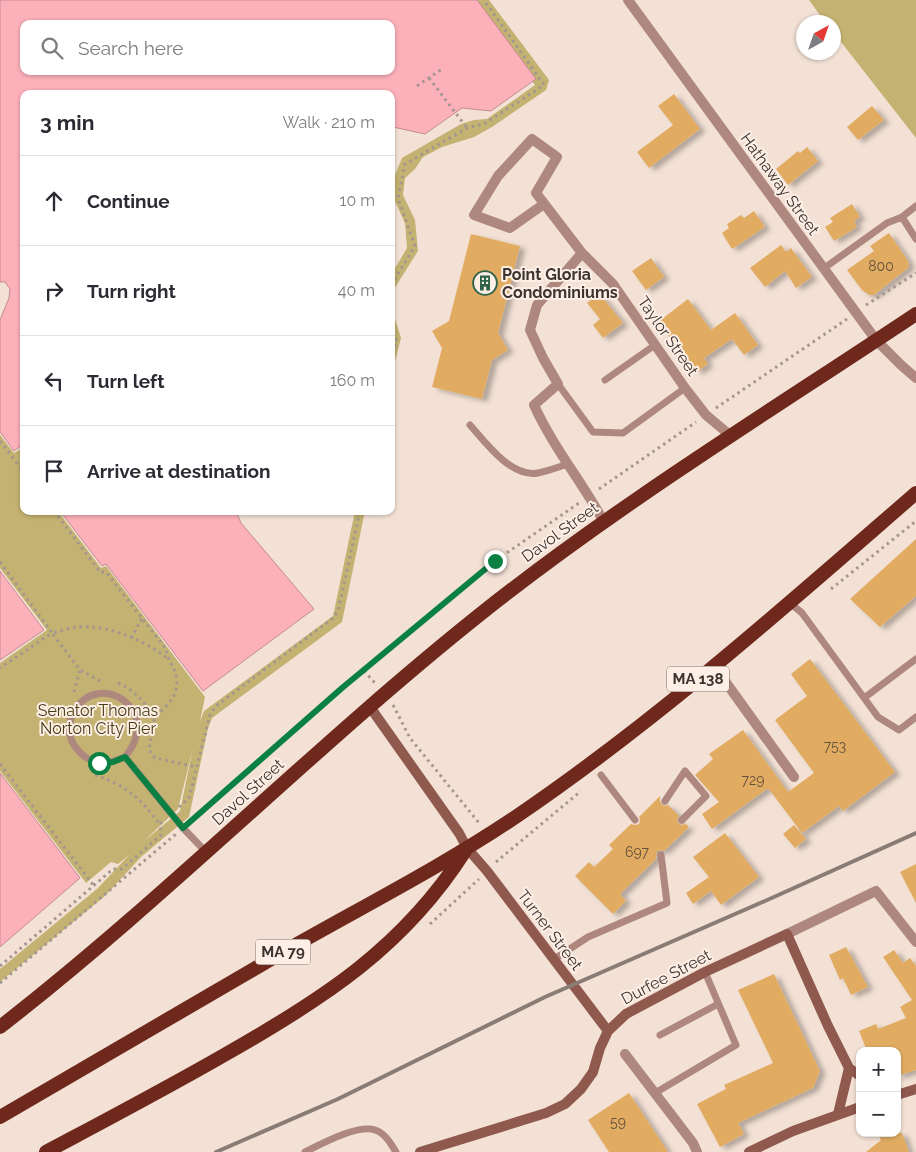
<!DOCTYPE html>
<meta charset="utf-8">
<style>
body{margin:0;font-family:Raleway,sans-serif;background:#f2f2f3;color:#2b2b33}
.controls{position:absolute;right:15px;bottom:15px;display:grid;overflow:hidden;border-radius:10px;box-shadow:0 1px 4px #0004}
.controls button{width:45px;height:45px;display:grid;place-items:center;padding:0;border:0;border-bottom:1px solid #e1e1e2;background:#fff;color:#2b2b33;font:25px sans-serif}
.compass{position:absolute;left:796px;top:15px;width:45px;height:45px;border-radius:50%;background:#fff;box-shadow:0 1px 4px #0004;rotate:40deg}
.stop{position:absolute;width:15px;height:15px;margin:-11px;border:4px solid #0b8043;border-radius:50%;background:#fff}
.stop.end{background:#0b8043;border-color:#fff;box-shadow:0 1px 5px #0008}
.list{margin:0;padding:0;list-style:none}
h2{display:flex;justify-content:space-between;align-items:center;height:65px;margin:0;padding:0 20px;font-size:21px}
h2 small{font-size:16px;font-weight:400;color:#7c7c81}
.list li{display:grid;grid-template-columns:32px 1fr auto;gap:15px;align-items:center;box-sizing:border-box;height:90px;padding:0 20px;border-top:1px solid #e1e1e2}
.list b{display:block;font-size:19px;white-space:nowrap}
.list em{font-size:16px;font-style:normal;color:#7c7c81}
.icon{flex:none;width:28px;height:28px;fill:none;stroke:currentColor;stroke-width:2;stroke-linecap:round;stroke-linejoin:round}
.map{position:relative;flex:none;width:916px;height:1152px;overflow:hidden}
.search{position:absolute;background:#fff;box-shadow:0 1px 4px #0004;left:20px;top:20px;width:375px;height:55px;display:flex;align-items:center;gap:12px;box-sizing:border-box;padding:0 18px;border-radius:10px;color:#7c7c81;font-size:19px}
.panel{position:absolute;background:#fff;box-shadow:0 1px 4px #0004;left:20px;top:90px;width:375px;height:425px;border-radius:10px}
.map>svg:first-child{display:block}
</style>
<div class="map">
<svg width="916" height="1152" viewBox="0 0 916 1152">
<defs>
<filter id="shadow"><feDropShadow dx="5.5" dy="3" stdDeviation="2.5" flood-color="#0004"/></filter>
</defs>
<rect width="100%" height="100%" fill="#f3e1d5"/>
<path fill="#c3b271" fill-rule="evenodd" d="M477 0H489L549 80 546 90 492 127 474 137 442 147 423 157 415 169 405 178 403 195 415 220 418 251 391 294V275L407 248 405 223 393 197 395 175 402 158 461 124 474 120 487 119 535 85Z
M809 0H916V138L834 33V22H825Z
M391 306 401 338 394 365 391 382Z
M0 435 14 453 21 449 24 452V511H58L101 568 106 566 205 697 200 721 204 711 333 616 355 511H365L342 622 212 718 208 728 189 817 142 856 105 896 0 982V969L98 888 129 855 118 864 111 862 86 883 0 771V663L47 630 0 568ZM193 748 180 811 143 842 178 809Z"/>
<path fill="#fcb0ba" stroke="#c28b91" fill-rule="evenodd" d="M0 0H477L536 79 491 111 462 108 425 134 393 127 391 128V94H24V449L21 446 14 451 0 432V320L9 298 10 289 5 282H0ZM24 24H391V71H24Z
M60 511H236L241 523 314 609 203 691 106 564 102 566Z
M0 571 44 630 0 660Z
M0 773 80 878 0 947Z"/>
<path fill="#e1ac62" filter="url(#shadow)" d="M674 94 700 129 649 168 637 152 673 125 658 106Z
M872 106 884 120 858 140 847 127Z
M807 147 818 161 788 185 776 169 798 151 800 153Z
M852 204 860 217 854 221 857 227 834 241 825 227 833 222 830 218Z
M754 211 765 227 732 249 722 233 729 228 727 224 741 215 744 218Z
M889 233 908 261 909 267 874 295H869L862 290 847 270 874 251 870 246Z
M471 234 520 246 498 333 508 350 492 360 482 399 432 387 442 348 432 331 449 321Z
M781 245 786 252 791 248 812 277 796 288 785 271 765 287 750 268Z
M651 258 664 277 646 290 632 271Z
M599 293 623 323 603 338 593 325 600 319 587 303Z
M688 299 711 330 735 313 758 345 744 355 732 339 704 358 708 364 697 372 691 363 686 366 678 354 681 352 658 322Z
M916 539V596L880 627 850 599Z
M810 659 895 772 843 811 839 806 802 833 768 788 712 829 702 814 719 802 695 775 713 759 709 754 743 730 788 792 814 773 775 720 807 696 791 674Z
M660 796V801L662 805 665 806 668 805 679 816 677 819 678 823 681 825 686 824 689 827 664 851 661 850 657 851 656 859 620 894 626 901 613 914 575 876 589 862 594 867 613 849 609 845 631 824 635 825 639 824 640 820 639 817Z
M794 825 806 839 795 848 783 834Z
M725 833 759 877 721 905 711 891 693 904 686 893 709 877 693 857Z
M916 864V903L900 872Z
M846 947 868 987 851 995 843 978 840 980 829 955Z
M894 950 903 963 910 958 916 966V1070L897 1076V1051H867L859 1031 876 1024 878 1029 906 1018 900 1007 912 1000 883 957Z
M774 974 820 1071 813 1088 738 1123 744 1134 720 1147 697 1104 726 1089 724 1085 773 1063 738 990Z
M629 1093 668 1152H609L588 1120Z
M878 1133H902L909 1152H866L881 1140Z"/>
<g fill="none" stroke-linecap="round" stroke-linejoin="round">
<path stroke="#a4968e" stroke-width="3" stroke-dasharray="2.5 4" stroke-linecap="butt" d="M429 78 467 128
M417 86 442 69
M391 285 415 246 398 198 405 164 467 128 484 124 544 85 484 0
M866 305 916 273
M391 326 396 340 391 364
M716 408 847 319
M0 441 24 472
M599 489 696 422
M54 511 100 572H106L166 649C167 659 174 666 176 676 180 694 168 706 155 716L149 750 155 758 196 767
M0 562 52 633 0 668
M831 589 916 521
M131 638 142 618
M364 671 375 683
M100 681 80 670 52 633C61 631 71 627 79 627 109 625 144 640 167 658
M118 683C135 690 144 703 155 716
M74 692 80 670
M393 705 410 738 479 823
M0 764 94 886
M95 775C129 787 138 797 160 824
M179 807 189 798 210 715 216 706 333 618 338 611 360 511
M190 822 342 688 495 561 579 503
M496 862 581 791
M430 924 479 879
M0 966 113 869H122L161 835 160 824 163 821
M0 983 176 834"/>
<path stroke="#ae877f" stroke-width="7" d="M902 217 916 206
M823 269 887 223 902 217 916 239
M605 380 655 345
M558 384 593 432 623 433 685 388
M470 425C485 442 511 478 538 473 548 471 558 467 568 464
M790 603 802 613 878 717 899 730 916 717
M864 698 916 659
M125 757C117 760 108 764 99 763 86 761 72 747 70 735 68 727 70 719 74 712 97 668 165 709 125 757L183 828 206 852
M601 775 635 820
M665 801 685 771 706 796 682 820
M553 960 588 937 667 903 661 855
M660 1035 718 1004
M655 1093 736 1045 705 972
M305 1152C321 1144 358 1124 375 1130 385 1133 391 1144 396 1152"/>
<path stroke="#ae877f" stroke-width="10" d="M628 0 876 340 901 365 916 378
M544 204 510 228 474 215 498 176 532 139 557 157 536 193 582 253 613 284 685 388 706 415 731 436
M582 253 537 305 530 330 543 358 558 384 534 405C553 447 582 482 604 522
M720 661 722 677 794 777
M787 934 876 891 916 942
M625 1054 693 1143 697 1152"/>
<path stroke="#90594e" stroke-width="10" d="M370 707 459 833 467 848 487 871 608 1031
M897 1095 916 1089
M838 1114 849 1068
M420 1152 546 1113 565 1104 581 1089 593 1072 600 1048 608 1031 626 1014 705 972 787 934 828 1026 849 1068 860 1076
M749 1152 793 1131 860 1107"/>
<path stroke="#6f281c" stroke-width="14" d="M0 1027C166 898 314 747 478 616 617 505 769 412 916 314
M0 1117C95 1062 190 1006 285 951 362 907 443 866 517 816 658 720 787 605 916 493
M46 1152C106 1120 167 1088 226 1054 323 999 404 947 465 851"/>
<path stroke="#887c75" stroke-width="4" d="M216 1152 338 1099 545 997 765 901 916 833"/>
</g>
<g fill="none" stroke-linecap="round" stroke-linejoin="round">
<path stroke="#0b8043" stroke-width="6" d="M99 763 113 762 125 757 183 828 342 688 495 561"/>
</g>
<defs>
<g id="building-ring" transform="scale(1.25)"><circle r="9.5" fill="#feefe6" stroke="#2f6348" stroke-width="1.5"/><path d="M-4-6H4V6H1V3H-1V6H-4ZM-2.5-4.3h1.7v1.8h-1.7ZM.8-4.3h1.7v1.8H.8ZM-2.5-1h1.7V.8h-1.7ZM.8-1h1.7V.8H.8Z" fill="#2f6348"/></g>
</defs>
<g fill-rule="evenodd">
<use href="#building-ring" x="485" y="283"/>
</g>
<g text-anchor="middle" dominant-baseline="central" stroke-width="4" stroke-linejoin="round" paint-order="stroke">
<g font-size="14" fill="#65523c">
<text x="881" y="266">800</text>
<text x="835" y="746">753</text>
<text x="753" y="780">729</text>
<text x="637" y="852">697</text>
<text x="618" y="1122">59</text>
</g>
<g fill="#feefe6" stroke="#766c67" stroke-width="1">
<rect x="667" y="666.5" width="62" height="25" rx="4"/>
<rect x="255.5" y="939.5" width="55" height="25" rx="4"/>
</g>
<g font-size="15" font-weight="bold" fill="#3c3430">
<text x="698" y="679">MA 138</text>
<text x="283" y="952">MA 79</text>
</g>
<g font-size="16" fill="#3c3430" stroke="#feefe6">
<text transform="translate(780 184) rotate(54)">Hathaway Street</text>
<text transform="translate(668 336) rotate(55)">Taylor Street</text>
<text transform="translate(560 532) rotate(-36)">Davol Street</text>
<text transform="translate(248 792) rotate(-42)">Davol Street</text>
<text transform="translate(550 930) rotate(53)">Turner Street</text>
<text transform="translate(666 977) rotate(-28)">Durfee Street</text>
</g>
<g font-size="16" font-weight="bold" fill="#3c3430" stroke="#feefe6" text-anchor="start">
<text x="502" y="274">Point Gloria<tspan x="502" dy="18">Condominiums</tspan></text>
</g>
<g font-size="16" fill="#463c16" stroke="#feefe6">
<text x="98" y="710">Senator Thomas<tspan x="98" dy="18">Norton City Pier</tspan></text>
</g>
</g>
</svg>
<div class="controls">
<button>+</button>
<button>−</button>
</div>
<svg class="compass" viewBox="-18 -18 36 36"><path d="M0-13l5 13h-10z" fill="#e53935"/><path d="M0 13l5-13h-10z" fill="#7c7c81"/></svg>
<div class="stop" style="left:99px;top:763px"></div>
<div class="stop end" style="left:495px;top:561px"></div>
<div class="search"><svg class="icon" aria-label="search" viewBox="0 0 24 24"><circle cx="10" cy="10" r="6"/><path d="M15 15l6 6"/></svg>Search here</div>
<section class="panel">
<h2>3 min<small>Walk · 210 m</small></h2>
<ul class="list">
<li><svg class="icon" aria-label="ahead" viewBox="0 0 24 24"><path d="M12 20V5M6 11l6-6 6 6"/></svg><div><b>Continue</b></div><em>10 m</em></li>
<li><svg class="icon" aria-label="right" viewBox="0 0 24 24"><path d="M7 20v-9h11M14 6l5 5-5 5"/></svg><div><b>Turn right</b></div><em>40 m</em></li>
<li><svg class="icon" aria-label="left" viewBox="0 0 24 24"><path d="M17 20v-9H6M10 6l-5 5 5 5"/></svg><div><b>Turn left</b></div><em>160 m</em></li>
<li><svg class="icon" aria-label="arrive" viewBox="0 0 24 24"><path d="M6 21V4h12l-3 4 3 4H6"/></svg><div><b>Arrive at destination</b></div></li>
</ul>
</section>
</div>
